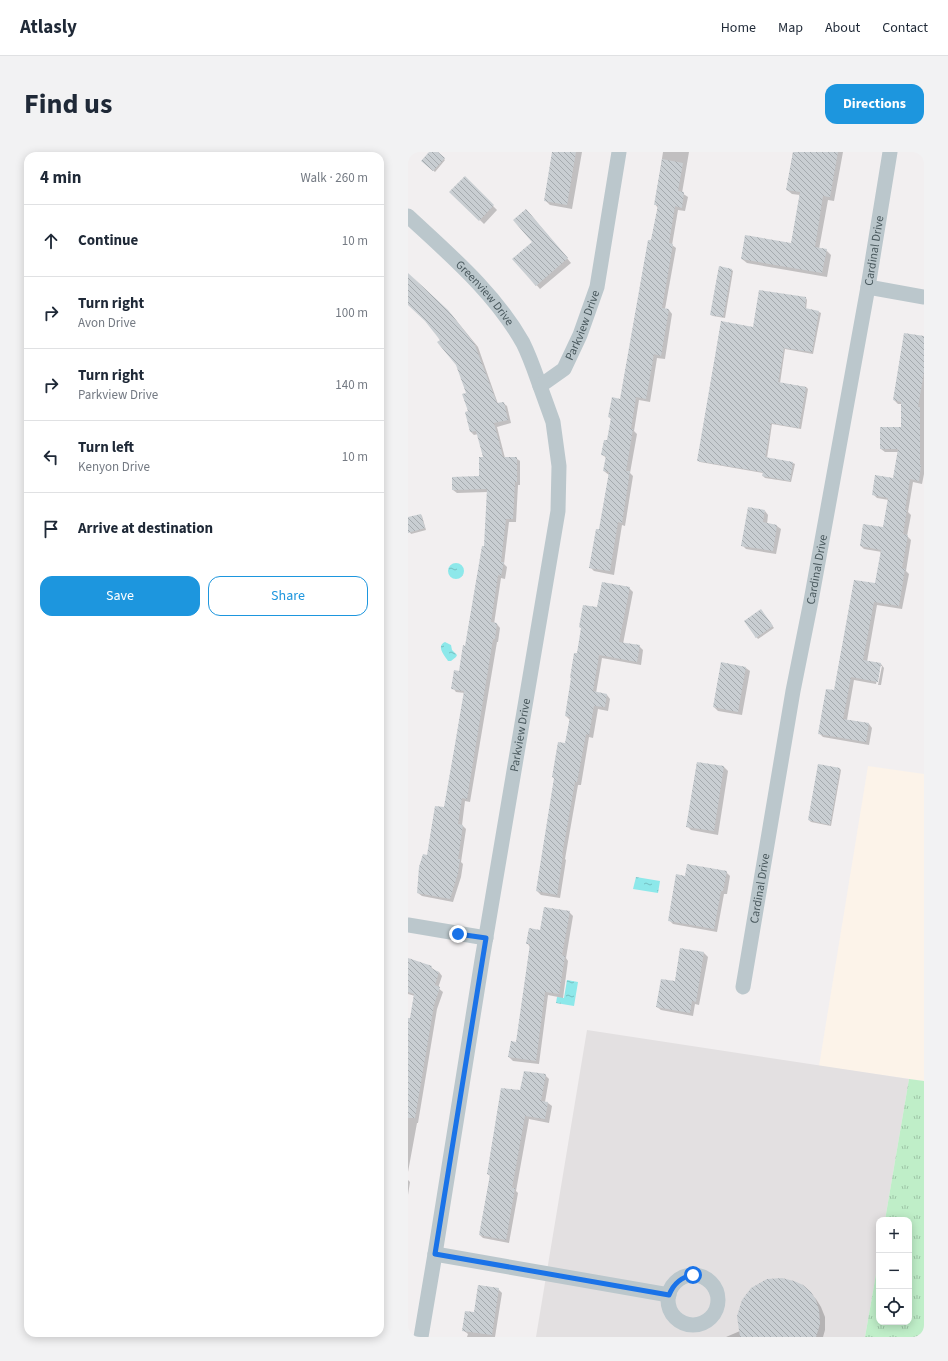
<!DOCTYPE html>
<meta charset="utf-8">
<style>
body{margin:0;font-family:"Source Sans 3",sans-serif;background:#f2f2f3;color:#1f2937}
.controls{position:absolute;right:12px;bottom:12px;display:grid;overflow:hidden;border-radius:8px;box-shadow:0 2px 10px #0003}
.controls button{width:36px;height:36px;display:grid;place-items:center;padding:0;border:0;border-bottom:1px solid #e0e1e3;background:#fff;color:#1f2937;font:20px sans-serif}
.stop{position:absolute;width:12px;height:12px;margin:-9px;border:3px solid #1a73e8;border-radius:50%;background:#fff}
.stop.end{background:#1a73e8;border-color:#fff;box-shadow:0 1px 4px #0008}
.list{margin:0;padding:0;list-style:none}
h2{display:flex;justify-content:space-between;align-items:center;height:52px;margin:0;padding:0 16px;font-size:17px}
h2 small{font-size:13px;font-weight:400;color:#747a83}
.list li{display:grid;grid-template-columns:26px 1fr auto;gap:12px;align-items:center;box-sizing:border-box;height:72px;padding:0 16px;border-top:1px solid #e0e1e3}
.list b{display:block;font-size:15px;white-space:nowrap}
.list p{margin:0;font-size:13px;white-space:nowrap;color:#747a83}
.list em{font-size:13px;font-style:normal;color:#747a83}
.actions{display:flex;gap:8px;padding:12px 16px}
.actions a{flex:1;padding:9px 0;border:1px solid #1d96de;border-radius:12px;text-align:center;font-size:14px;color:#1d96de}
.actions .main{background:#1d96de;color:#fff}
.icon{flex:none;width:22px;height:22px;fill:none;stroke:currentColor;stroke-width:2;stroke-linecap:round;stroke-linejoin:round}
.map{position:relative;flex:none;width:516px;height:1185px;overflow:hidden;border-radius:12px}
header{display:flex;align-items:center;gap:24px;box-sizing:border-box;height:56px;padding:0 20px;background:#fff;border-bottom:1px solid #e0e1e3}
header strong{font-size:19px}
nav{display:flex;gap:22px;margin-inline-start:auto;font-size:14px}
.intro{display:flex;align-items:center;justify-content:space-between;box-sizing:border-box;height:96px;padding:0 24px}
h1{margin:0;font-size:28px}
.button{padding:10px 18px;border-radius:12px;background:#1d96de;color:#fff;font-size:14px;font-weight:700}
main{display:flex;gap:24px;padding:0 24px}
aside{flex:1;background:#fff;border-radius:12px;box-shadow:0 2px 10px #0003}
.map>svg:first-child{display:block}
</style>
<header>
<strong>Atlasly</strong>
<nav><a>Home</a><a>Map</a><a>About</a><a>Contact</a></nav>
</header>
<div class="intro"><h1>Find us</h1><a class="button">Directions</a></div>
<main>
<aside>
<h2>4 min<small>Walk · 260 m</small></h2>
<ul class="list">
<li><svg class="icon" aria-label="ahead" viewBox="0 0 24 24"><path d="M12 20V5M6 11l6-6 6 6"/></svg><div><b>Continue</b></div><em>10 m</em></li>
<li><svg class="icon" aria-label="right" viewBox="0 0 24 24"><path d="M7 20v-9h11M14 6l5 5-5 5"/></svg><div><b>Turn right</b><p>Avon Drive</p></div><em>100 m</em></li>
<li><svg class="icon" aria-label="right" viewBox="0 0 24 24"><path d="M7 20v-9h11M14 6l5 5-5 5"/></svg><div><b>Turn right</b><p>Parkview Drive</p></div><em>140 m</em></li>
<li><svg class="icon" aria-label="left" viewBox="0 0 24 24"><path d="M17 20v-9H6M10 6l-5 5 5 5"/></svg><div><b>Turn left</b><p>Kenyon Drive</p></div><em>10 m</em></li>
<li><svg class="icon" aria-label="arrive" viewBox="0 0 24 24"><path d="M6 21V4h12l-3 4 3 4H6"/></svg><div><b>Arrive at destination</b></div></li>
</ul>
<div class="actions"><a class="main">Save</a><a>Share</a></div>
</aside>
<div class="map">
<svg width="516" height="1185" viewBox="0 0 516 1185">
<defs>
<pattern id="park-tufts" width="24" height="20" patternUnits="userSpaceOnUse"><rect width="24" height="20" fill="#bfeec8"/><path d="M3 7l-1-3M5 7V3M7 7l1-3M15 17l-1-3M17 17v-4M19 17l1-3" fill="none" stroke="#9dc4a6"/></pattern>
<pattern id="water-ripples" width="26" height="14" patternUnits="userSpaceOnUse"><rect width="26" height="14" fill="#8de8ea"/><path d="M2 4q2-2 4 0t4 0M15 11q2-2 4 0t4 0" fill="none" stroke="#75bfc1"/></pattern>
<pattern id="building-back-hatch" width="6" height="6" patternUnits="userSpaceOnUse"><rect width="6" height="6" fill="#c9ced2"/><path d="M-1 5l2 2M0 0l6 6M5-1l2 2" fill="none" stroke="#a5aaae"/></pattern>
</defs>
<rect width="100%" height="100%" fill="#f2eff0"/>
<path fill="#fcf3e9" d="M460 614 516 622V929L411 914Z"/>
<path fill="#e3e0e1" d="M179 878 501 927 477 1068H471V1105L457 1185H128Z"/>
<path fill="url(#park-tufts)" d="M501 927 516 929V1185H457L471 1105V1170H501V1068H477Z"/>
<path fill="url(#water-ripples)" d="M40 419a8 8 0 1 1 16 0a8 8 0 1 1-16 0Z
M37 490 43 493 44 498 49 503 48 505 43 509H40C36 503 28 494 37 490Z
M228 725 252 729 250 741 225 737Z
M159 828 170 830 166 854 148 851 149 845 156 846Z"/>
<path fill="#0003" d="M22 0H28L37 8 27 20 14 9Z
M145 0H174L164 57 142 53 137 48Z
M255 0H281L274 41 280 45 277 59 270 58 264 93 268 96 257 157 261 158 264 162 257 207 249 206 242 250 231 248 226 279 229 282 222 321 225 324 217 374 214 373 206 423 186 419 183 416 192 378 201 323 196 319 198 306 195 303 200 290 204 268 201 265 213 248 250 56 247 52Z
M385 0H435L426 49 420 48 411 97 418 98 423 103 419 125 339 111 334 107 384 92 392 43 384 42 379 38Z
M57 26 89 58 76 72 43 40Z
M122 62 163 111 132 137 106 107 125 90Z
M323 117 325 119 317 166 305 164 303 163Z
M0 125 43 162 70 195 90 252 95 251 99 254 103 271 89 275 97 306H108L112 309V333H110L108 370H101L96 412 99 415 97 427 93 426 86 472H89L92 476 90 490H89L62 650 57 649 54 673 58 677 53 710 55 712 53 725 45 750 14 744 10 741 20 704 37 656 57 541 48 540 45 536 52 520 58 495 77 395 80 340 49 341 45 338 72 325 76 306 70 282 66 283 63 280 59 242 49 212 34 188 18 169 0 151Z
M398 146 399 148 398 158 411 160 413 161 405 202 377 197 372 231 398 235 400 237 393 277 364 272 359 306 385 311 387 312 383 330 357 326 355 324V321L292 310 290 308 346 176Z
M516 185V322L514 332 505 330 500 360 503 363 499 384 503 388 498 419 501 422 494 457 469 453 459 510 473 512 476 516 473 533H470L474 514H472L468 532 446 528 439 568 461 572 464 576 461 593 415 585 411 581 468 433 474 400 456 397 453 394 476 376 481 348 469 346 465 342 486 327 490 300H477L473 297 494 276V252H490L486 248Z
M357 359 360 363 359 372 369 374 373 377 368 402 338 397 334 393Z
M13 363 14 364 18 378 3 382 0 376V366Z
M221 436 225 440 215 492 231 494 235 498 233 513 194 506 188 541 199 543 202 547 200 559 190 557 185 586 181 585 173 633H170L157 707 158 708 152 746 133 743 129 739 147 627 145 625 158 592 162 568 158 564 164 527 163 526 170 502 174 477 172 475 190 456Z
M354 460 366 476 350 487 337 469Z
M314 511 338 516 342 519 334 563 310 559 306 555Z
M289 611 316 615 320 619 310 683 283 678 279 674Z
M432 617 433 618 423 674 403 670 401 668Z
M318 720 322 724 319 742H316L309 780 265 772 261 768 278 725Z
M161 760 165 764 158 806 160 809 155 846 140 843 131 912 105 909 101 905 109 891 122 795 119 791 133 779Z
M273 797 296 801 300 805 291 853 287 852 285 864 253 858 249 855 267 830Z
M0 807 23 815 27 819 31 820 34 824 30 836 35 840 29 857 10 971H9L0 1020V867L3 868 7 844 0 842Z
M137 923 141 927 137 950 140 951 144 954 141 971 121 967 108 1039 110 1041 101 1091 75 1086 72 1083 82 1024 80 1022 113 940Z
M0 1028 2 1030 0 1043Z
M395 1134 408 1147 413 1155 417 1165V1178L415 1185H318L332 1179Z
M90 1137 94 1141 87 1185H59L60 1182 55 1178 66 1161Z"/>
<path fill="url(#building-back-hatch)" d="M21 0H30L37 6 25 19 13 9Z
M144 0H168L159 53 136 49Z
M385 0H430L422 45 415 44 407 95 419 97 414 121 333 107 337 83 383 91 392 40 378 38Z
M254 7 275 11 270 39 276 40 274 56 267 54 261 91 265 92 254 156 261 157 253 204 246 202 238 247 228 245 223 277H225L218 319H222L214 371 210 370 202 419 181 416 188 377H191L201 320 195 319 198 304 193 303 196 288H199L203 266 200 265 204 245 212 247 240 88H243L250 53H246Z
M57 24 86 53 71 69 41 40Z
M118 57 160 106 128 134 104 107 124 90 105 68Z
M311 114 324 117 315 165 302 163Z
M0 121 40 158 66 191 89 251 96 250 100 268 86 271 95 305H109V330H107L105 367H98L93 410H96L93 424 90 423 83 470 89 471 87 487H85L59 647 54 646 50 672 55 673 50 707H52L50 721 42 747 9 741 11 715 15 702 19 703 27 654 36 655 45 604 56 539 43 537 46 518 51 519 55 493 57 494 74 394H76L79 337 44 338V325L71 324V305H75L68 279 62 280 57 260 60 259 54 242 58 241 48 213 29 190 32 188 17 169 0 153Z
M351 138 398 145 397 156 411 159 404 200 376 196 372 220 370 230 398 235 391 276 363 271 359 295 357 305 385 310 382 329 354 324 355 320 289 309 313 169 345 175Z
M496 181 516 184V220L510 255H512V313H513L511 329 502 327 497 358H499L495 382 500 383 494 416 497 417 491 454 466 450 455 508 473 511 470 530 443 525 435 567 461 571 458 590 410 582 418 537 426 538 446 428 467 431 473 398 452 394 455 372 475 375 480 346 464 343 467 323 485 326 490 297H472V275H493V250L485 248Z
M340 355 357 358 355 370 369 373 365 399 333 394Z
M13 362 17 376 0 381V365Z
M194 430 222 435 211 490 232 493 229 510 191 503 185 539 199 542 197 555 186 554 181 583 178 582 169 630H167L154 703H155L149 743 128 739 146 626 144 625 150 590 157 591 162 565 157 564 163 526H162L166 501H169L173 476 171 475 175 453 189 455Z
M353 457 365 474 348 486 336 469Z
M313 510 338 515 330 560 305 555Z
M289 610 316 614 306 679 278 675Z
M410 612 432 616 422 673 400 668Z
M279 712 319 719 315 739H313L306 777 260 769 268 722 277 724Z
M136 755 162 759 154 803 157 804 151 842 137 840 128 909 100 905 103 889 108 890 122 792H118L121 776 132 778Z
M272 796 296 800 288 850 284 849 282 861 248 855 253 827 267 829Z
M0 806 24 814 23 816 31 820 27 833 32 835 26 853 7 966H0V866H2L6 842 0 840Z
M116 919 138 922 133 949 140 950 137 967 117 964 104 1036H107L98 1088 71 1083 82 1023 79 1022 93 936 112 938Z
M374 1126 386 1129 395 1133 403 1140 408 1148 411 1158 412 1172 408 1185H332L329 1164 334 1148 343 1136 359 1127Z
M70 1133 91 1136 84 1183 54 1179 57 1159 66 1160Z"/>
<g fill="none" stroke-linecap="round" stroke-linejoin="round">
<g stroke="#bbc7cc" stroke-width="15">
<path id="s1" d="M0 64C42 103 87 141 115 191 122 205 127 220 132 234"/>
<path d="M460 135 516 145"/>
<path d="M0 773 78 786"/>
<path id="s2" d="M335 835 385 539 403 449 460 135 482 0"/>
<path d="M27 1102 261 1143"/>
<circle cx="285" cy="1148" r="25"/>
<path id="s3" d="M13 1185 27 1102 74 808 150 359 151 314 145 270 132 234 156 217 172 183 189 135 211 0"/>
</g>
</g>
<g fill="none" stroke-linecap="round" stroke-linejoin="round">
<path stroke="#1a73e8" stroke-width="5" d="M50 782 78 786 27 1102 261 1143C266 1131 273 1125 285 1123"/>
</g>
<g text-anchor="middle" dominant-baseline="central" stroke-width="3" stroke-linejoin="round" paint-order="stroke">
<g font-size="12" fill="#48575c" stroke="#fff">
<text stroke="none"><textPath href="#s2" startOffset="748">Cardinal Drive</textPath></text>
<text stroke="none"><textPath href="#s1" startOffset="109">Greenview Drive</textPath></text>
<text stroke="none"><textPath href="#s3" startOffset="1042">Parkview Drive</textPath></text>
<text stroke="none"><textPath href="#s2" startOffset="424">Cardinal Drive</textPath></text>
<text stroke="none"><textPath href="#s3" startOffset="610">Parkview Drive</textPath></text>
<text stroke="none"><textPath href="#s2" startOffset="100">Cardinal Drive</textPath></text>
</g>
</g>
</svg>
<div class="controls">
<button>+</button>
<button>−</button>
<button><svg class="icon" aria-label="locate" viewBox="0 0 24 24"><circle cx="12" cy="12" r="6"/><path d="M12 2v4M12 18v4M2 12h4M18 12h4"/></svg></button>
</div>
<div class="stop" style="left:285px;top:1123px"></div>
<div class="stop end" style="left:50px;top:782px"></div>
</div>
</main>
